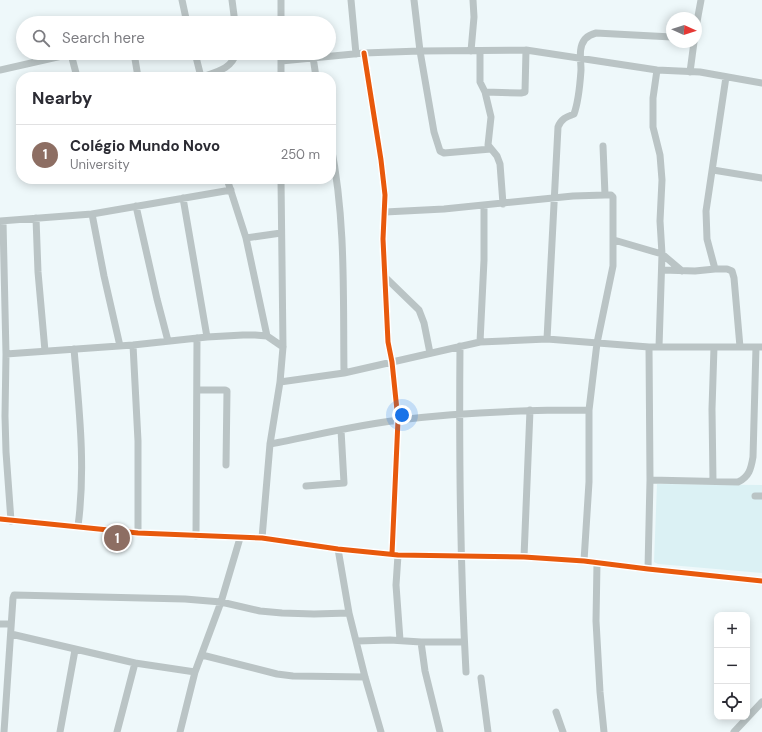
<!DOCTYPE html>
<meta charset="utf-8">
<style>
body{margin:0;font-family:"DM Sans",sans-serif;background:#f7f7f7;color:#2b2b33}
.controls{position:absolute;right:12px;bottom:12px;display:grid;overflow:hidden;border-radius:8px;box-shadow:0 2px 10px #0003}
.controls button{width:36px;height:36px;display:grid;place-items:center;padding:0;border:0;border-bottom:1px solid #e1e1e2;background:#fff;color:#2b2b33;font:20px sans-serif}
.compass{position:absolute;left:666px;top:12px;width:36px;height:36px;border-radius:50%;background:#fff;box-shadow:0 2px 10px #0003;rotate:93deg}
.you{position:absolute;left:402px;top:415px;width:14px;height:14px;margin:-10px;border:3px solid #fff;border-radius:50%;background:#1a73e8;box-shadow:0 0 0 6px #1a73e833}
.badge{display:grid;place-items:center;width:26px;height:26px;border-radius:50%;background:#1a73e8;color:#fff;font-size:13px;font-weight:700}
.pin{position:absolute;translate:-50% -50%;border:2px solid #fff;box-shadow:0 1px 4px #0006}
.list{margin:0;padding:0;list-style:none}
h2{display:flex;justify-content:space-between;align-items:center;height:52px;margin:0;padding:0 16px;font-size:17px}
h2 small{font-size:13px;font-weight:400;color:#7c7c81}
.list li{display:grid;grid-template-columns:26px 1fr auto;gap:12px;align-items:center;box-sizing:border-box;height:60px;padding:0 16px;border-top:1px solid #e1e1e2}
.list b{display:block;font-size:15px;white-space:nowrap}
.list p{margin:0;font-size:13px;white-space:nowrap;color:#7c7c81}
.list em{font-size:13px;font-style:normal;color:#7c7c81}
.icon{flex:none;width:22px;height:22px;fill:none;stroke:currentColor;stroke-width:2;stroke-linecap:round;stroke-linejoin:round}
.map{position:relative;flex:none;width:762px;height:732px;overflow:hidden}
.search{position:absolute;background:#fff;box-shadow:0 2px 10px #0003;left:16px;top:16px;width:320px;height:44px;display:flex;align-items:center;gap:10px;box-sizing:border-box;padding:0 14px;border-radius:22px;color:#7c7c81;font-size:15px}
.panel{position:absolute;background:#fff;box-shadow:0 2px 10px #0003;left:16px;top:72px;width:320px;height:112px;border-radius:16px}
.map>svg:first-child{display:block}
</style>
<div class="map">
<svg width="762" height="732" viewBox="0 0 762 732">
<rect width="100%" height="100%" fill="#eef8fa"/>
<path fill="#dbf1f4" d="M657 484 762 485V573L658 564 654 562Z"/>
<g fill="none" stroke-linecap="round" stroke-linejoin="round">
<path stroke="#bac4c5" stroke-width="7" d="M182 0 187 23
M232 0 235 23
M351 0 356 54
M414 0 420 51 434 132 440 151 444 153 491 149
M281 23V0
M696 27 701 0
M471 51 474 17 473 0
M480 51V82L485 92 491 117 488 145 497 156 500 164 503 204
M134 53 138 77
M195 53 201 77
M281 53V77
M364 53 381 160 385 195 383 239 388 342 392 362 398 420 392 554
M71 54 77 77
M313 57 316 77
M281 61 364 53 420 51 526 50 657 70 700 72 762 83
M0 70 75 53
M657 70 653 98V127L660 155 662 180 660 221 662 254 659 347
M690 72 694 42
M202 77C216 72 232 69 236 53
M726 77 706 211 707 239 715 269H727L732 271 734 278 740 347
M485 92 521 93 525 92 526 50
M331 146C346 221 343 297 344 373
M713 170 762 178
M227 179 246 238 267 336
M183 198 207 337
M136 206 157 299 168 341
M385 212 444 209 573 196 605 195 603 146
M92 214 104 276 120 346
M36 218 38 272 45 351
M0 221 92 214 231 190
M3 221 6 354 5 416 6 452 11 521
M246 238 281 233
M614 240 662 254 682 271
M662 270 695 271 715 269
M386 278 419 310 424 323 430 353
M547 339 558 127C561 119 566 117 574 114 579 100 580 84 581 70 581 59 578 48 585 39 588 36 592 34 596 33L672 37
M480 342 484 260V205
M133 345 138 441V533
M460 346C459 455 460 563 466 672
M74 349C79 408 86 467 78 526
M6 354 133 345 207 337 243 335H255L267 336 283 347
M280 382 344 373 480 342 547 339 649 347H762
M197 390H225L227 391 226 465
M270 444C313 436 356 425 399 420 462 412 526 410 589 410
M650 480 738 482C749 477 751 469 753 457L756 347
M713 481 712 409 714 347
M306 486 344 483 341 430
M755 496H762
M0 519 138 533 262 538 338 549 398 555 524 557 584 561 648 569 762 581
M196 536 197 338
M262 538 270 444 280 382 283 347 281 179
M338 549 349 613 365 677 381 732
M398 555 396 585 400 640
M524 557 530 410
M584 561 589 482V410L597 343 613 266V197L611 195H605
M597 563 596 621 600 692 604 732
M648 569 650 480 649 347
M0 624H11
M11 634 135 663 195 672
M357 641 390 640 421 642 425 671 440 732
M421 642H464
M202 655 277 674 293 676 365 677
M481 678 488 732
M556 712 563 732
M4 732 13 598 14 595 185 599 221 602 260 611 282 613 314 614 349 613
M60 732 75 650
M117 732 135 663
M180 732 195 672 221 602 240 538
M734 732 762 702"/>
<g stroke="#fff" stroke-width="8">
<path id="cycleway" d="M364 53 381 160 385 195 383 239 388 342 392 362 398 420 392 554
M0 519 138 533 262 538 338 549 398 555 524 557 584 561 648 569 762 581"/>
</g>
<use href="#cycleway" stroke="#e8590c" stroke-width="5"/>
</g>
</svg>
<div class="controls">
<button>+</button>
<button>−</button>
<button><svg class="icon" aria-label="locate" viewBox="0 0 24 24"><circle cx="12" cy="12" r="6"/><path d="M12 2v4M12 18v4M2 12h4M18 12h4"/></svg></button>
</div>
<svg class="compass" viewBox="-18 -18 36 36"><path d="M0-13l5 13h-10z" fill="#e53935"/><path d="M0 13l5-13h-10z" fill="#7c7c81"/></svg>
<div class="you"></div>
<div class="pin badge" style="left:117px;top:538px;background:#8d6e63">1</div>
<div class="search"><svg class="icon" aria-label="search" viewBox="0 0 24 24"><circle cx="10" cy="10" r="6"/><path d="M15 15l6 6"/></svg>Search here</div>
<section class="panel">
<h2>Nearby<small></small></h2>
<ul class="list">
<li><span class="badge" style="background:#8d6e63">1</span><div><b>Colégio Mundo Novo</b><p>University</p></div><em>250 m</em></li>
</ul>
</section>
</div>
